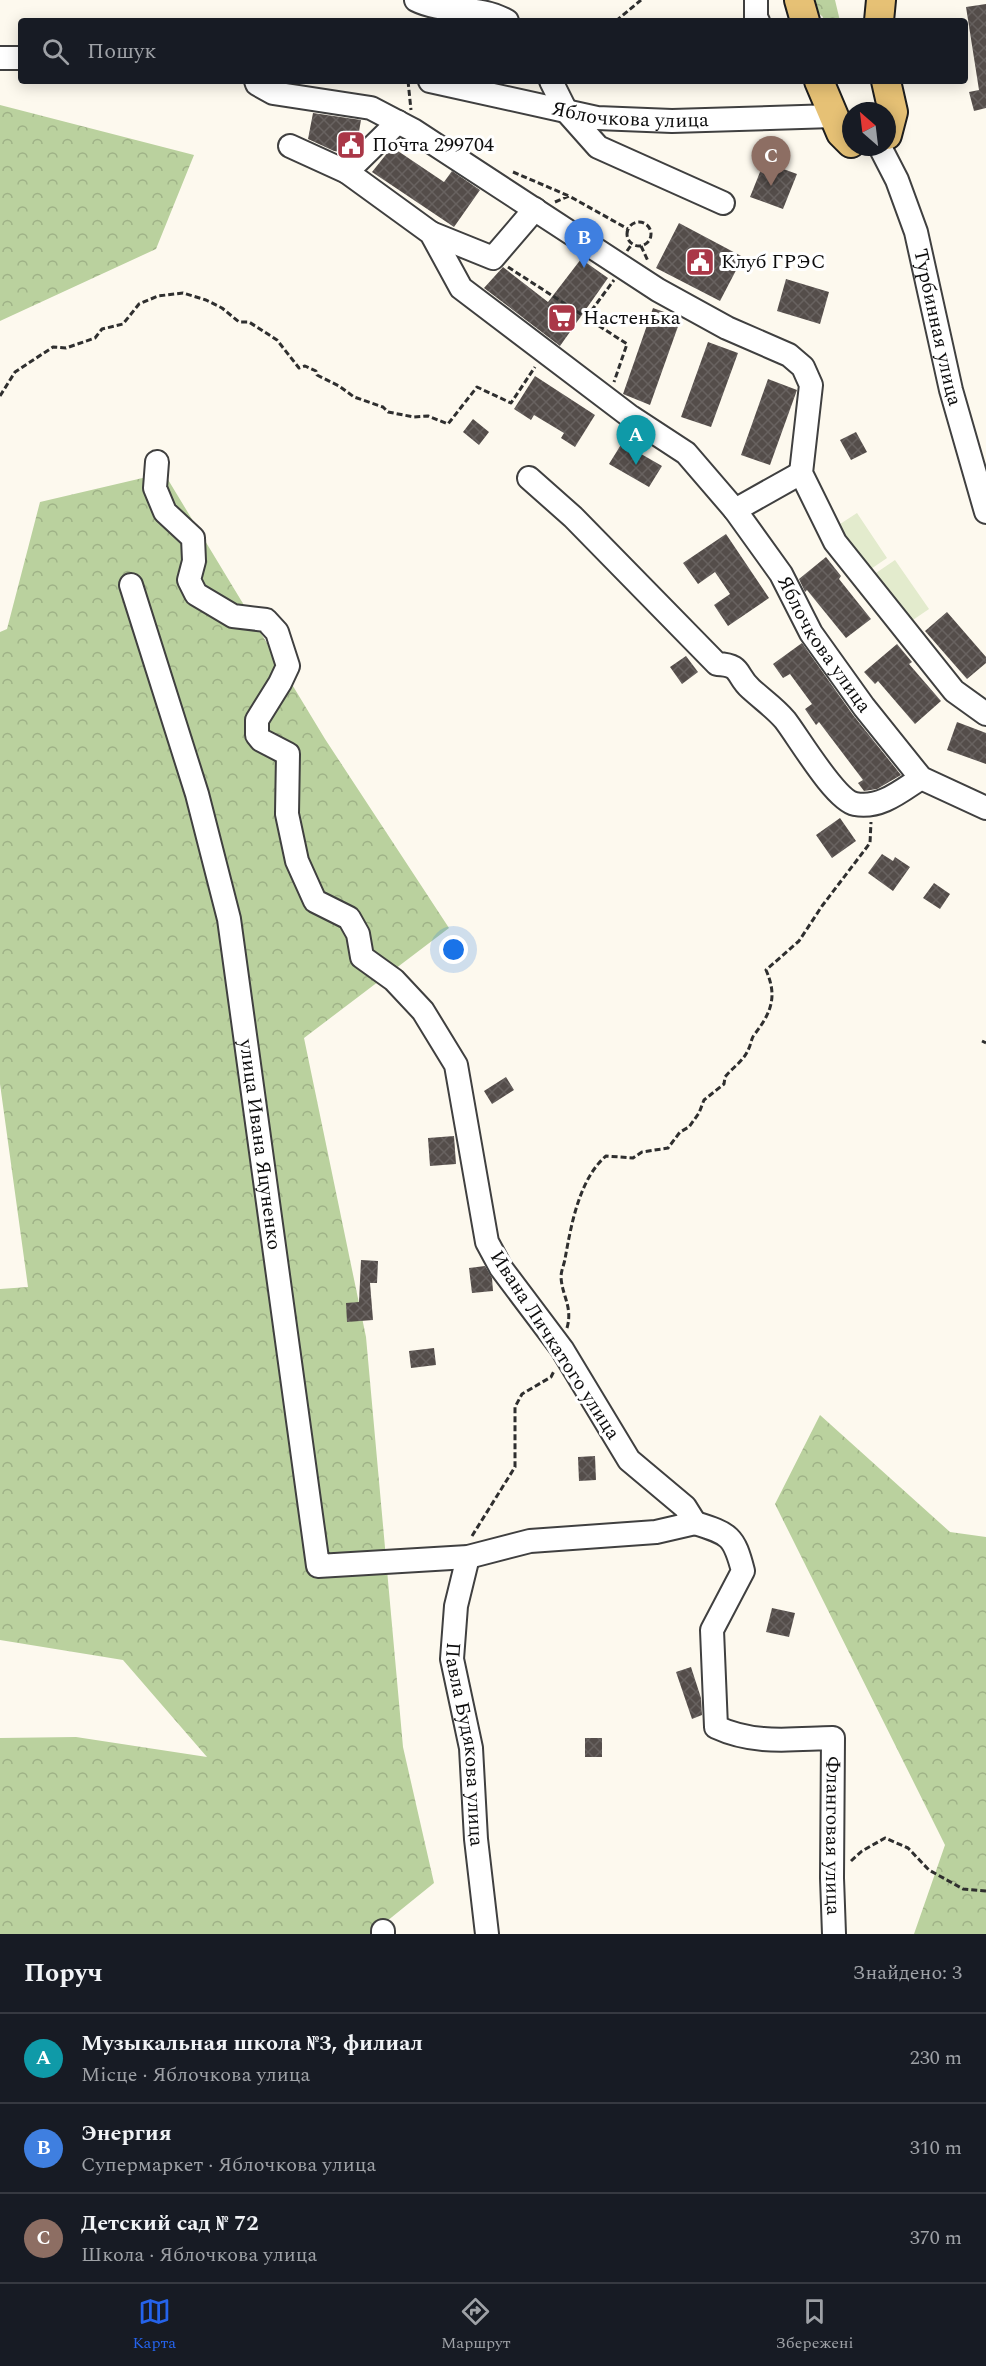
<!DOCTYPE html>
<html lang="uk">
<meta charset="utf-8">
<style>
body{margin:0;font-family:Spectral,serif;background:#20242c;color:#f1f3f6}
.compass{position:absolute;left:842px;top:102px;width:54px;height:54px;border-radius:50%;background:#171b24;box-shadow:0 3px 15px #0003;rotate:332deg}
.you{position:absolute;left:454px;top:950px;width:21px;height:21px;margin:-15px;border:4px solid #fff;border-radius:50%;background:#1a73e8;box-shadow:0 0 0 9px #1a73e833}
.badge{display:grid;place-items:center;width:39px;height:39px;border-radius:50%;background:#2563eb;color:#fff;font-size:20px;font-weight:700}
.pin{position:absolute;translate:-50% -50px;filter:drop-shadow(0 2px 3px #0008)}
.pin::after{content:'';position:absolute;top:32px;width:21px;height:18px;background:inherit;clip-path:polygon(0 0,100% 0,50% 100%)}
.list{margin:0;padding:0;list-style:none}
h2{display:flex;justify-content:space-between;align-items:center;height:78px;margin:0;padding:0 24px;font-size:26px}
h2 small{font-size:20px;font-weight:400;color:#9ea1a6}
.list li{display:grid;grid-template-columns:39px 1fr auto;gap:18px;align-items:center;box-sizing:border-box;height:90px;padding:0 24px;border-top:2px solid #363941}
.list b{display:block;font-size:22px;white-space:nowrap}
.list p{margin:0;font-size:20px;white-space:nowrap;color:#9ea1a6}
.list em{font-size:20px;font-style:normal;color:#9ea1a6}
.icon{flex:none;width:33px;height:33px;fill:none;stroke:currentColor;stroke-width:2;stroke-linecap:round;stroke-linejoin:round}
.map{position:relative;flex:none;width:986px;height:1934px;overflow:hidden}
.search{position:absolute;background:#171b24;box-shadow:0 3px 15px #0003;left:18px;right:18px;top:18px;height:66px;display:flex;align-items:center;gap:15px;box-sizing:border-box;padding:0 21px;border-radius:6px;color:#9ea1a6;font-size:22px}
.sheet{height:348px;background:#171b24}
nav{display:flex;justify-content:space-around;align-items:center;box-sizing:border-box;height:84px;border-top:2px solid #363941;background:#171b24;font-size:16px;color:#9ea1a6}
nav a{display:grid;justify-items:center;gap:3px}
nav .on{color:#2563eb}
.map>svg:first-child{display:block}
</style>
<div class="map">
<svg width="986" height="1934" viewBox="0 0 986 1934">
<defs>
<pattern id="forest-crowns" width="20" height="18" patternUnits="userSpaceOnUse" patternTransform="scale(1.5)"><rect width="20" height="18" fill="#bad19e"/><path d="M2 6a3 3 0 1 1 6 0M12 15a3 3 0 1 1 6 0" fill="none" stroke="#9fb287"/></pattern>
<pattern id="building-cross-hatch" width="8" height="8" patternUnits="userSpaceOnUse" patternTransform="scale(1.5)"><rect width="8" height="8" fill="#544d4a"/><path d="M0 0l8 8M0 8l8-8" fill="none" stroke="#686260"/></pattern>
</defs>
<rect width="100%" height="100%" fill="#fdf9ee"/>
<path fill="url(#forest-crowns)" d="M804 0H835L840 21H822L823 17Z
M0 105 194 155 156 249 0 321Z
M164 473 325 739 449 928 304 1038 366 1337 403 1747 434 1883 371 1934H0V1738L76 1737 207 1757 123 1660 0 1640V1289L28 1287 0 1084V632L7 629 40 502Z
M820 1415 950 1532 986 1537V1934H914L945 1845 775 1504Z"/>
<path fill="#e3ebcd" d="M857 513 887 558 868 571 837 526Z
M895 560 929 609 907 624 873 575Z"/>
<path fill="url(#building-cross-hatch)" d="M986 4V108L974 111 969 92 979 90 966 7Z
M313 113 361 120 357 143 347 153 334 151 308 139Z
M392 147 444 182 452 171 480 190 454 227 372 172Z
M764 162 797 174 783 209 750 197Z
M679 223 743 257 720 301 656 268Z
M581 259 608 278 560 346 484 288 503 267 548 302Z
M786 279 829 292 820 324 777 311Z
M653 308 681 318 650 405 623 394Z
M708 342 738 353 711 427 681 417Z
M535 376 595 415 575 447 561 438 564 433 534 415 531 420 514 409Z
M768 379 797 390 770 465 741 455Z
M473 419 489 432 479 445 463 432Z
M856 432 867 452 851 460 840 440Z
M622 443 662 466 649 487 609 464Z
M726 534 769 598 728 626 714 605 730 594 715 572 698 584 683 563Z
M826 557 841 576 839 579 871 619 846 638 807 590 805 592 799 579Z
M947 612 986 657V663L967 679 925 631Z
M802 643 853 715 901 775 877 789 864 791 858 783 863 780 819 722 816 725 805 709 812 704 790 674 783 678 773 664Z
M897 644 912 662 909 664 941 701 915 724 878 681 875 684 864 672Z
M686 656 698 672 682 684 670 667Z
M957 722 986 733V764L947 750Z
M840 818 856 841 832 858 816 835Z
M882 854 893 861 895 857 910 867 893 891 868 873Z
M934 883 950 894 940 909 923 898Z
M506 1077 514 1090 492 1104 484 1091Z
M454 1136 456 1164 430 1166 428 1138Z
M361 1260 378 1261 377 1283H370L373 1320 347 1322 346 1303 359 1302Z
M485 1266 492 1278 493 1291 472 1293 469 1268Z
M434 1348 436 1365 411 1368 409 1351Z
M595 1456 596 1480 579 1481 578 1457Z
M772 1608 795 1613 789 1637 766 1632Z
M691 1667 701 1698 702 1715 692 1719 676 1672Z
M585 1738H602V1757H585Z"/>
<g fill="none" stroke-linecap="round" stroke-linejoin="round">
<g stroke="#404040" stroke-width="26">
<g id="minor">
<path d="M416 0C444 14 478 4 507 21"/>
<path d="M756 0V18L758 21"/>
<path d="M0 58H21"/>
<path d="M256 81 257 84 273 93 371 108 413 130 658 290 727 328 789 355 803 367 811 385 801 473 835 542 954 691 986 714"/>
<path id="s1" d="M430 81 597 118 672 121 833 116"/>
<path d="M551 81 566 111 598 147 723 203"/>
<path d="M290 146 347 172 398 122"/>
<path id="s2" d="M880 147 897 180 916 232 951 390 986 512"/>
<path d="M347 172 431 233 461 288 631 417 686 453 735 510"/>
<path d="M431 233 493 258 535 209"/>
<path id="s3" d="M801 473 735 510 781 574 811 633 864 707 921 778 986 808"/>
<path d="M529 478 573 517 717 664C743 665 735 675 751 689 763 700 775 708 785 720 799 738 835 800 855 804 880 809 901 791 921 778"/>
<path id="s4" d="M131 585 197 794 229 919 318 1566 468 1557 530 1541 656 1532 695 1523 685 1507 629 1460 562 1349 501 1268 487 1242 456 1065 423 1011 394 980 362 957 358 934 349 918 315 901 297 861 287 814 288 754 261 740 257 735V720L280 683 288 666 277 632 266 620 233 616 196 594 189 580 194 561 193 538 165 512 155 488 157 462"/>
<path id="s5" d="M695 1523C730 1534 734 1536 743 1571L712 1630 716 1727C755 1745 791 1739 833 1738L832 1878 834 1934"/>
<path id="s6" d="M468 1557 456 1606 452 1659 471 1748 476 1839 487 1934"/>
<path d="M383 1931V1934"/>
</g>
</g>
<g stroke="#1e1e1e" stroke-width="32">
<path id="major" d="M799 0 805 21
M879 21 881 0
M819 81 841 133 851 143
M886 81 893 112 887 135"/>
</g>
<path stroke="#2f2f2f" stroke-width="3" stroke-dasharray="6 3" stroke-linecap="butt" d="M616 21 641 0
M408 81 411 110
M513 172 569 196
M555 202 569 196 628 229
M627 234a12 12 0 1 1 24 0a12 12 0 1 1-24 0Z
M641 246 648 261
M627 251 632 244
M508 267 627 344 614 382
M586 318 614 280
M0 396 15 372 53 347 66 348 95 338 102 329 123 324 139 304 158 296 183 293 206 300 222 308 239 322H249L277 340 299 368 305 366 316 371 317 375 339 386 354 397 383 407 388 412 414 417 428 416 448 424 477 387 511 403 535 367
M982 1041 986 1043
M567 1328C573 1307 562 1296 561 1277 561 1271 564 1265 565 1259 571 1226 579 1179 606 1156L633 1158 642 1152 668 1148 680 1132 689 1127 699 1113 704 1100 724 1084 725 1077C733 1067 744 1061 749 1048 751 1044 751 1039 754 1035 771 1013 778 997 766 970L799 941 822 906 870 843 871 822
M472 1536 515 1467V1407L522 1394 551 1377 554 1371
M851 1861 862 1851 885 1838 908 1848 929 1870 963 1889 986 1891"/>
<use href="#minor" stroke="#fff" stroke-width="22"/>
<use href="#major" stroke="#e6c175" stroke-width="28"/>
</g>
<defs>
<g id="civic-square" transform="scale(1.5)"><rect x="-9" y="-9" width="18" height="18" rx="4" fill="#aa3747" stroke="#fff"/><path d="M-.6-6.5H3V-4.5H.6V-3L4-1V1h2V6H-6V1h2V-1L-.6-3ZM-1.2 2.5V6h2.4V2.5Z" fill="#fff"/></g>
<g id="supermarket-square" transform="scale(1.5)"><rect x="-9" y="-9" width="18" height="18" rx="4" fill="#aa3747" stroke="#fff"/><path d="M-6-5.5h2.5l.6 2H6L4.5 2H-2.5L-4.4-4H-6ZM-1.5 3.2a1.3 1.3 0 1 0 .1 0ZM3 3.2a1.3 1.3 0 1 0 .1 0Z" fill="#fff"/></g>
</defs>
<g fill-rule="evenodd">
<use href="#civic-square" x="351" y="145"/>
<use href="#civic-square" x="700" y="262"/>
<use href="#supermarket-square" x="562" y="318"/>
</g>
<g text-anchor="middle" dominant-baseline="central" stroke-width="6" stroke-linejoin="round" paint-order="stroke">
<g font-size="20" fill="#0d0d0d" stroke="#fff">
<text stroke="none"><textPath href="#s1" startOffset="204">Яблочкова улица</textPath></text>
<text stroke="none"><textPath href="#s2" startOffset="190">Турбинная улица</textPath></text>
<text stroke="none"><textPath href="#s3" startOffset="237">Яблочкова улица</textPath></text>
<text stroke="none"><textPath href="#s4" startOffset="576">улица Ивана Яцуненко</textPath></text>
<text transform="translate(555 1345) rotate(57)">Ивана Личкатого улица</text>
<text stroke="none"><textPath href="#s6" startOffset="190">Павла Будякова улица</textPath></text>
<text stroke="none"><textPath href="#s5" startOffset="454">Фланговая улица</textPath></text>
</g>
<g font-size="20" fill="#0d0d0d" stroke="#fff" text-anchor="start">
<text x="372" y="145">Почта 299704</text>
<text x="721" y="262">Клуб ГРЭС</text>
<text x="583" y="318">Настенька</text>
</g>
</g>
</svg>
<svg class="compass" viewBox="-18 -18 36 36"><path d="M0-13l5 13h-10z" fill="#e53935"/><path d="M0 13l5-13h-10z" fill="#9ea1a6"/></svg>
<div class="you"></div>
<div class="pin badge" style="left:636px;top:465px;background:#0f9aa8">A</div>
<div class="pin badge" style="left:584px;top:268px;background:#3f7fe0">B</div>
<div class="pin badge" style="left:771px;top:186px;background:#8d6e63">C</div>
<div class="search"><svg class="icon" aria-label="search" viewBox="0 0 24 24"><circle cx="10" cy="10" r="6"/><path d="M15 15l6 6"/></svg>Пошук</div>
</div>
<section class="sheet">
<h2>Поруч<small>Знайдено: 3</small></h2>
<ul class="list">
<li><span class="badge" style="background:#0f9aa8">A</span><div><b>Музыкальная школа №3, филиал</b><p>Місце · Яблочкова улица</p></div><em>230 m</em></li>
<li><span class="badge" style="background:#3f7fe0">B</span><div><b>Энергия</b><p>Супермаркет · Яблочкова улица</p></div><em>310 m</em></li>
<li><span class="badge" style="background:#8d6e63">C</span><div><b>Детский сад № 72</b><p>Школа · Яблочкова улица</p></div><em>370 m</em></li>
</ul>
</section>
<nav>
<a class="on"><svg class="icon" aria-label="map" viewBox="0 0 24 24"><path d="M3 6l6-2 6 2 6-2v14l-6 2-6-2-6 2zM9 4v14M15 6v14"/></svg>Карта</a>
<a><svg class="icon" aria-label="directions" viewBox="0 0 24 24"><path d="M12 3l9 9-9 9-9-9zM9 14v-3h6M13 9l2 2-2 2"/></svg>Маршрут</a>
<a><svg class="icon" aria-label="saved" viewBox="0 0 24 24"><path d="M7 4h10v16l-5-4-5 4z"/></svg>Збережені</a>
</nav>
